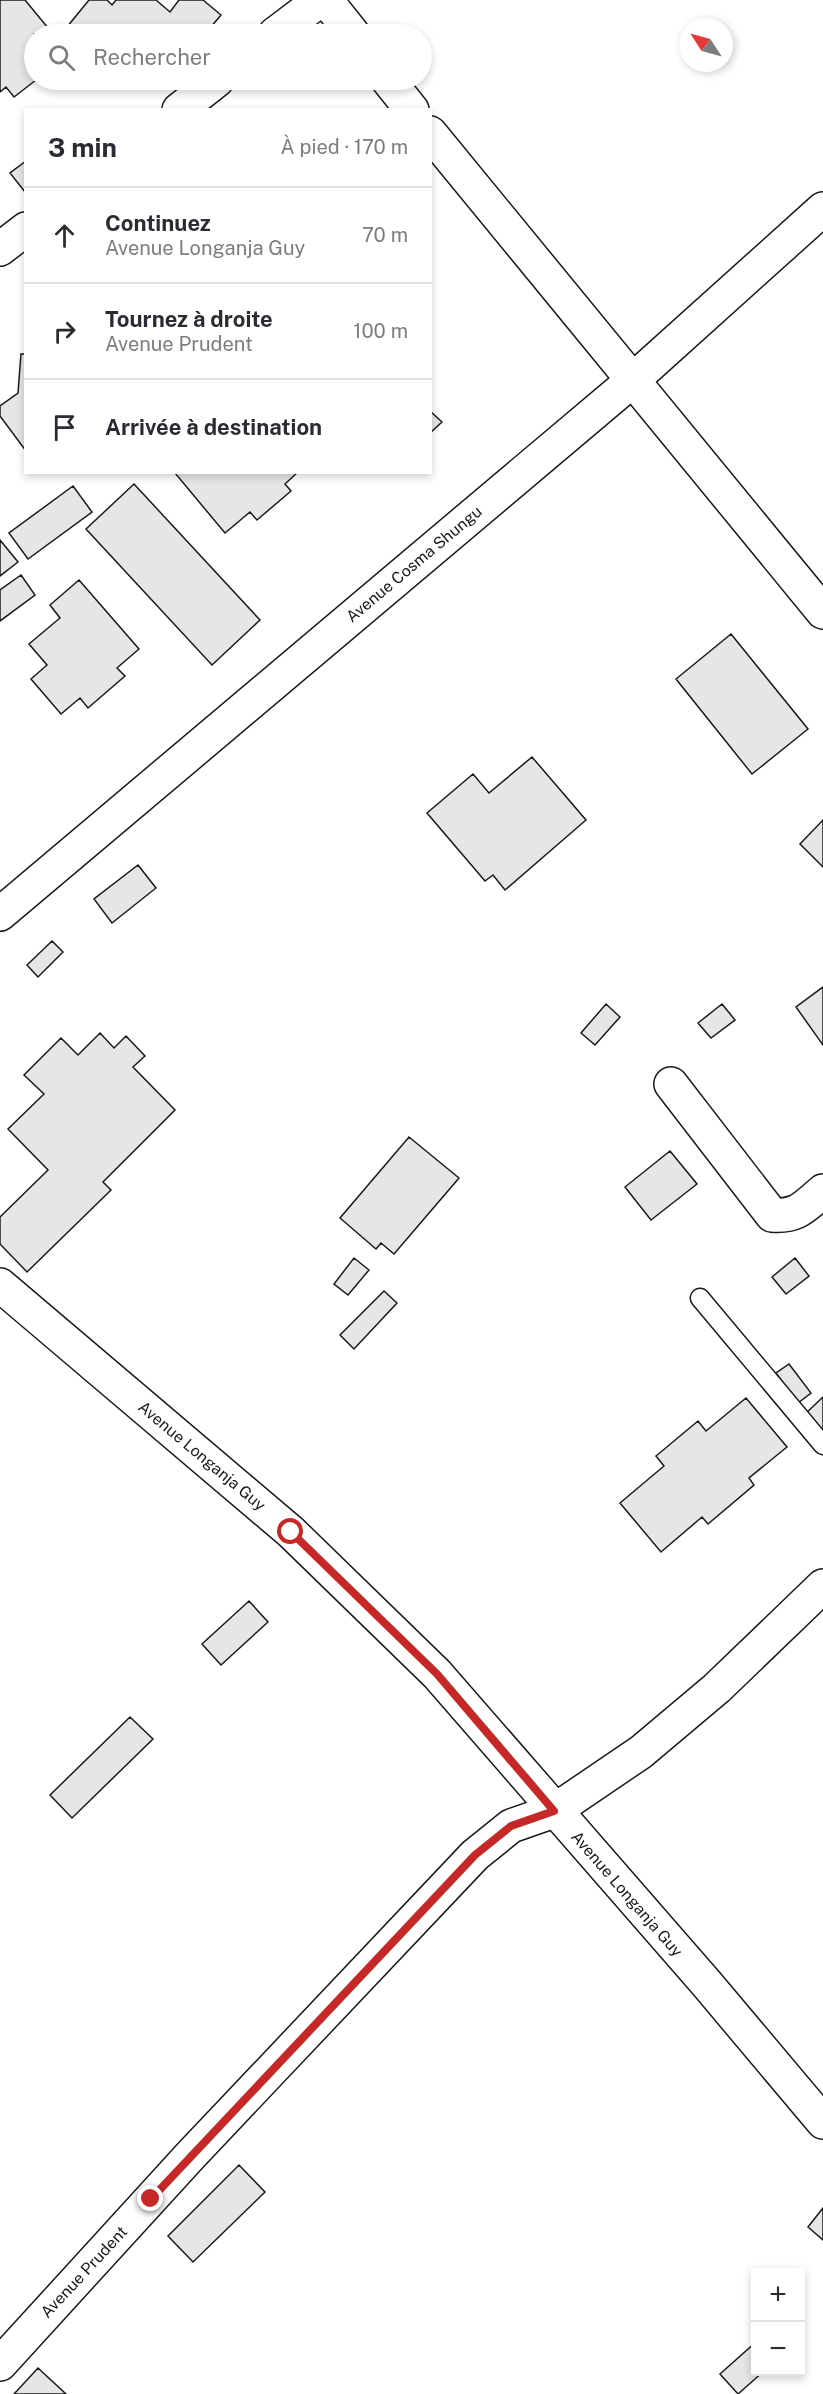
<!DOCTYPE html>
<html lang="fr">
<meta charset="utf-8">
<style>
body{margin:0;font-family:"Public Sans",sans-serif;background:#f2f2f3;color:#2b2b33}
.controls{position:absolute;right:18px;bottom:18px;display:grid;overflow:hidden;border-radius:0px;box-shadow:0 3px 9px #0003}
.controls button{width:54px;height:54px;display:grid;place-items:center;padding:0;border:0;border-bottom:2px solid #e1e1e2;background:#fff;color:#2b2b33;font:30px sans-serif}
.compass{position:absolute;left:679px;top:18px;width:54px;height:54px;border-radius:50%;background:#fff;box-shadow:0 3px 9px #0003;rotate:306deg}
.stop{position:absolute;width:18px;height:18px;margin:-14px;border:4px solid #c62828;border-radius:50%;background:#fff}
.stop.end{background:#c62828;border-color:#fff;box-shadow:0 2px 6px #0008}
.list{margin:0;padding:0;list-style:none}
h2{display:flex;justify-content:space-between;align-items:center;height:78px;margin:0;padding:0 24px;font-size:26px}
h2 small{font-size:20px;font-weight:400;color:#7c7c81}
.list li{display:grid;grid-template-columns:39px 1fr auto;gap:18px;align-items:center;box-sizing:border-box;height:96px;padding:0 24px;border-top:2px solid #e1e1e2}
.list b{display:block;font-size:22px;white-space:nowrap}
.list p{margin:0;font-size:20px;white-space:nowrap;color:#7c7c81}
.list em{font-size:20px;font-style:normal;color:#7c7c81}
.icon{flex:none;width:33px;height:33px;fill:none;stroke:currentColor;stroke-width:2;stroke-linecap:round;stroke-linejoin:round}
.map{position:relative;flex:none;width:823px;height:2394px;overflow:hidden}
.search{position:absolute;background:#fff;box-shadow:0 3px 9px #0003;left:24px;top:24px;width:408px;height:66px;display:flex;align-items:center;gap:15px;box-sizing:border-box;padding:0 21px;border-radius:33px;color:#7c7c81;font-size:22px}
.panel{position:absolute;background:#fff;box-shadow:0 3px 9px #0003;left:24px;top:108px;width:408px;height:366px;border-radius:0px}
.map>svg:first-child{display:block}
</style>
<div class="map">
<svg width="823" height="2394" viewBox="0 0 823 2394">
<rect width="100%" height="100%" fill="#fff"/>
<path fill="#e6e6e6" stroke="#1a1a1a" stroke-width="1.5" d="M0 0H25L53 34H34L36 80 14 97 6 87 0 92Z
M89 0H107L112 5 116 0H156L170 12 179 0H203L221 15 205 34H76L67 27Z
M26 161V192H25L10 173Z
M21 354H26V451L0 416V406L18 393Z
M430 411 442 422 430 433Z
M298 472 285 484 291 491 257 520 250 512 225 533 175 473Z
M134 484 260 620 212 665 86 529Z
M73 486 92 512 28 559 9 533Z
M0 540 18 562 0 576Z
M21 575 35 595 0 621V590Z
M79 580 139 649 117 668 125 676 88 708 80 698 61 714 31 679 47 665 29 644 60 618 50 605Z
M731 634 808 729 752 774 676 679Z
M532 757 586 820 505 890 493 875 485 881 427 813 473 774 489 793Z
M823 820V867L800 844Z
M138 865 156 888 112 923 94 899Z
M52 941 63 952 38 977 27 965Z
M823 987V1045L796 1007Z
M606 1004 620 1017 595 1045 581 1033Z
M722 1004 735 1020 711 1038 698 1023Z
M100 1033 114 1048 126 1036 145 1056 133 1067 175 1110 103 1182 111 1190 27 1272 0 1244V1217L48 1170 8 1129 44 1094 24 1075 61 1038 78 1055Z
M409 1137 459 1178 394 1254 381 1243 376 1249 340 1218Z
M670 1151 697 1184 651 1220 625 1187Z
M354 1258 369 1270 348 1295 334 1284Z
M795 1258 809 1276 786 1294 772 1277Z
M384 1291 397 1303 354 1349 340 1335Z
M789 1364 811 1393 798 1403 776 1373Z
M823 1397V1437L803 1416Z
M746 1398 787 1447 749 1478 754 1485 708 1524 702 1517 661 1552 620 1503 664 1466 656 1456 698 1421 706 1431Z
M249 1601 268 1622 221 1665 202 1644Z
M130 1717 153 1739 72 1818 50 1795Z
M239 2165 265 2192 193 2262 168 2236Z
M823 2208V2240L808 2227Z
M756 2342V2372H763L738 2394 720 2374Z
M38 2368 66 2394H14Z"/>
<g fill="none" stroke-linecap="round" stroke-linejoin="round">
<g stroke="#1a1a1a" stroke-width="21">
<path id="service" d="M700 1298 823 1445"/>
</g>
<g stroke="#1a1a1a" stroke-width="36">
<path id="minor" d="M326 0 353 34
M275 34 320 0
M388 80 412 110
M179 110 217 80
M430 133 823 612
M0 249 26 229
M0 914 633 380 823 209
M671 1084 772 1215C798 1217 805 1206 823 1191
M0 1285 291 1532 437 1674 707 1984 823 2122
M0 2364 190 2156 475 1855 511 1826 554 1811 641 1752 717 1688 823 1586"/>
</g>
<use href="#service" stroke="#fff" stroke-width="18"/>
<use href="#minor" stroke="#fff" stroke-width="33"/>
</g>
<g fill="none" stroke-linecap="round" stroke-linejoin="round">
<path stroke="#c62828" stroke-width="8" d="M151 2199 475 1855 511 1826 554 1811 437 1674 291 1532"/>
</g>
<g text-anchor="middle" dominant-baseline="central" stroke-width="4.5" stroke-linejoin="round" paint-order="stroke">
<g font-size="16" fill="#1a1a1a" stroke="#fff">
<text transform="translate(414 564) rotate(-40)">Avenue Cosma Shungu</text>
<text transform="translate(202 1456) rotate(40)">Avenue Longanja Guy</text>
<text transform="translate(627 1894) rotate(49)">Avenue Longanja Guy</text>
<text transform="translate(84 2272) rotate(-47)">Avenue Prudent</text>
</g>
</g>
</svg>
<div class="controls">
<button>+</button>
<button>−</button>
</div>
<svg class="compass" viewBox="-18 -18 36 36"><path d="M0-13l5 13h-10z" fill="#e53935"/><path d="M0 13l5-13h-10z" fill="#7c7c81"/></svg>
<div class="stop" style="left:291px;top:1532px"></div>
<div class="stop end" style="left:151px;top:2199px"></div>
<div class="search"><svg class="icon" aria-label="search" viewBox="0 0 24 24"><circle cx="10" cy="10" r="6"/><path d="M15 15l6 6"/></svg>Rechercher</div>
<section class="panel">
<h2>3 min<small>À pied · 170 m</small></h2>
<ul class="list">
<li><svg class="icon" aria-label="ahead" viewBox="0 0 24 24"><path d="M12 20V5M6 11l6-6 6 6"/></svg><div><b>Continuez</b><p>Avenue Longanja Guy</p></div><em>70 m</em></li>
<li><svg class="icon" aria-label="right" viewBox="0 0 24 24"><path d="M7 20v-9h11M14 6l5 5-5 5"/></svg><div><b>Tournez à droite</b><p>Avenue Prudent</p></div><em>100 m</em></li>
<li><svg class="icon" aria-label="arrive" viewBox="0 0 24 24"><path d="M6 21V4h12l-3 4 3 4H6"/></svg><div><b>Arrivée à destination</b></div></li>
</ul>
</section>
</div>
